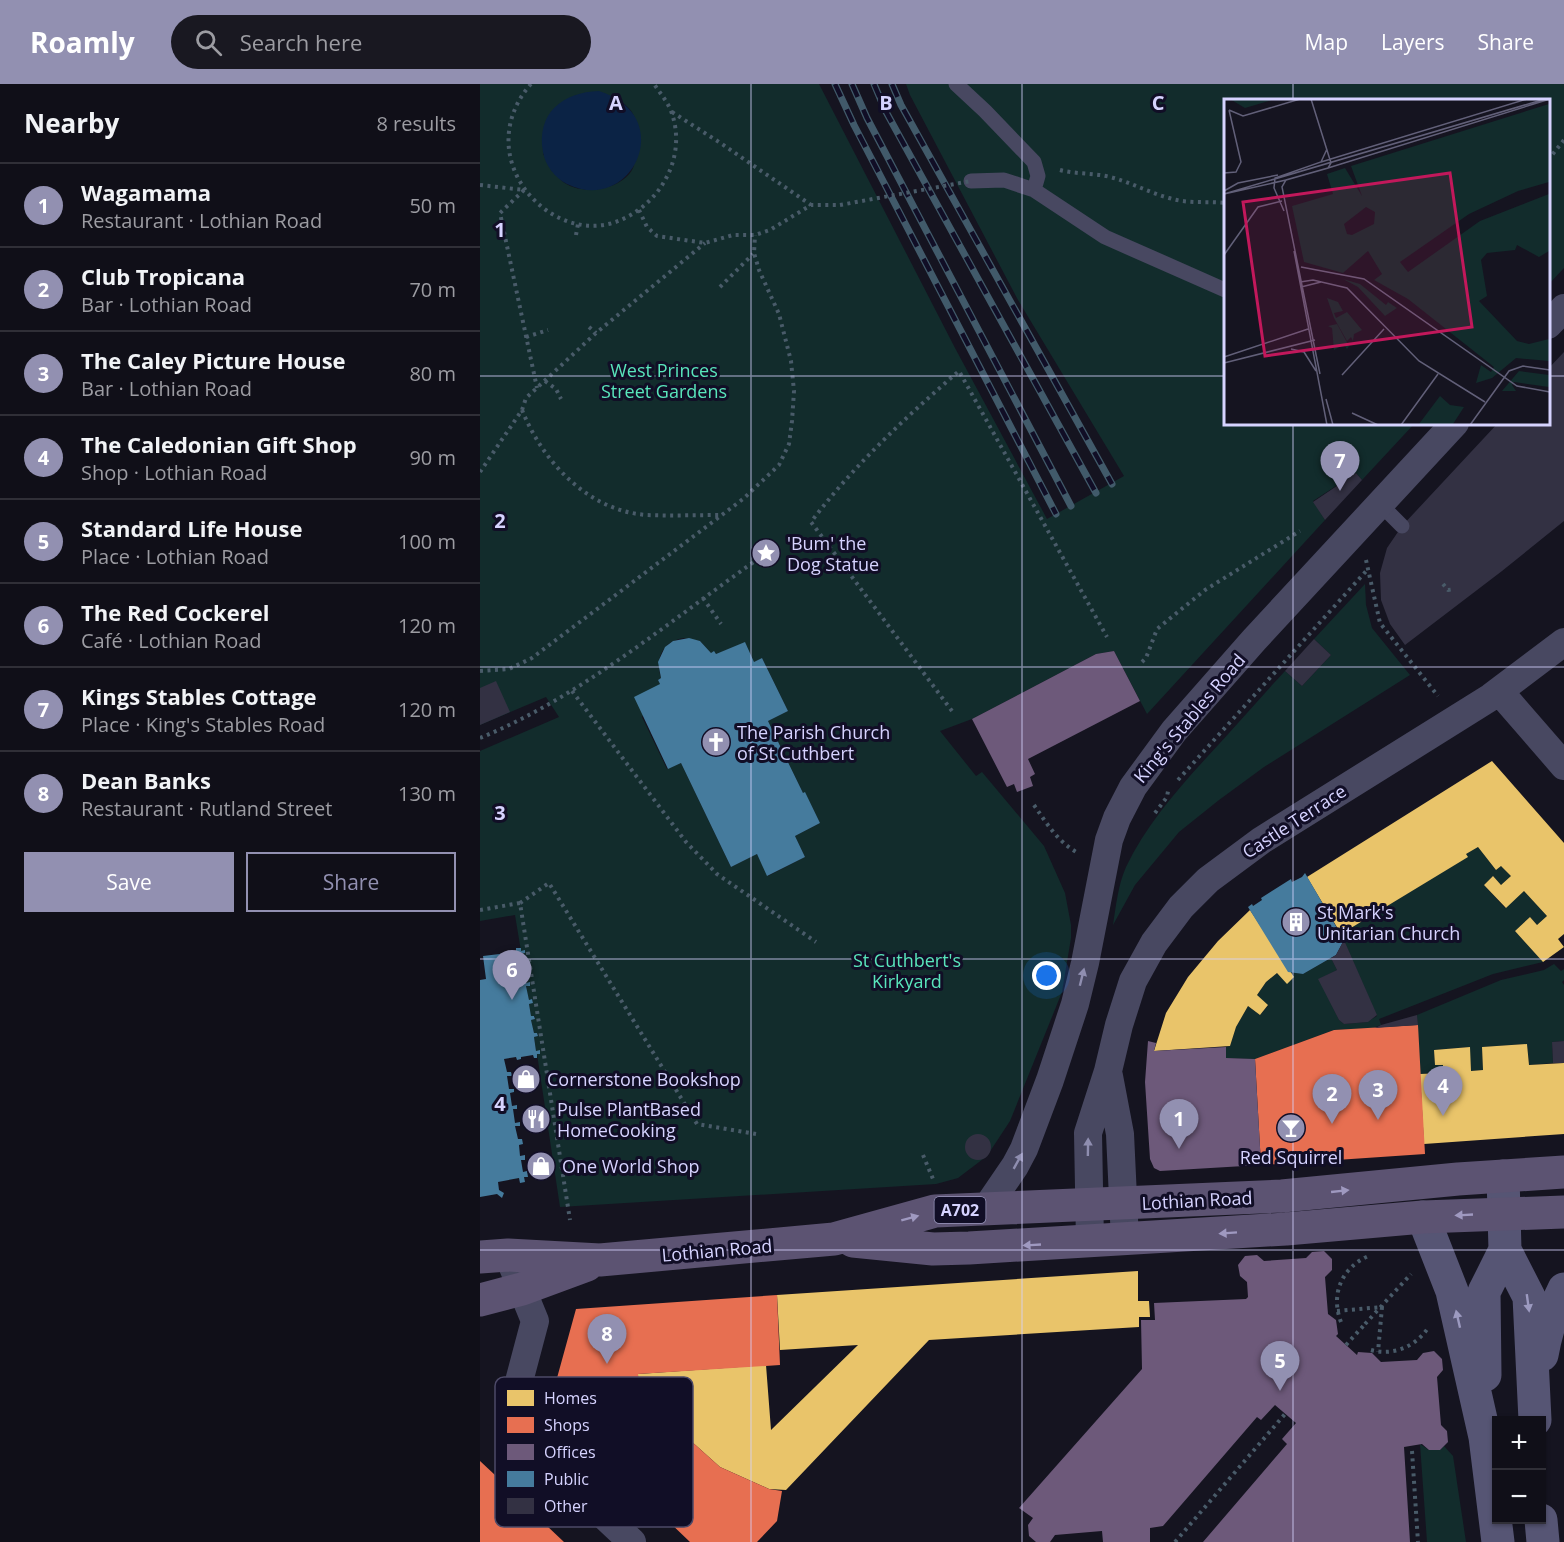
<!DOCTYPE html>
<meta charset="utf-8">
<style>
body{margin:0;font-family:"Open Sans",sans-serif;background:#191821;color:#f1f3f6}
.controls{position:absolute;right:18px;bottom:18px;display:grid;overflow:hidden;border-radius:0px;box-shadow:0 2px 4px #0004}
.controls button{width:54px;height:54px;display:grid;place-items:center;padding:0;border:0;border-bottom:2px solid #302f37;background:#100f18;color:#f1f3f6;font:30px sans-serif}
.you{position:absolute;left:567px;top:892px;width:21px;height:21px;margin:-15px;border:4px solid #fff;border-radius:50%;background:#1a73e8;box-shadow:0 0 0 9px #1a73e833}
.badge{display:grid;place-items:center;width:39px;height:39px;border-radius:50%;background:#9290b1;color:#fff;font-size:20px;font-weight:700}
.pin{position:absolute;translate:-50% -50px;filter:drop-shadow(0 2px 3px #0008)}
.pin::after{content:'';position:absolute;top:32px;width:21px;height:18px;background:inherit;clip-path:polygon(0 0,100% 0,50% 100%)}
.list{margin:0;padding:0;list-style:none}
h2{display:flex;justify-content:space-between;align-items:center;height:78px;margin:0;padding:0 24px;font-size:26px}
h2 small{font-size:20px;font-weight:400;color:#9c9ca2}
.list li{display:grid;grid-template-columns:39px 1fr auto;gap:18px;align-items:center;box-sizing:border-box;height:84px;padding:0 24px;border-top:2px solid #302f37}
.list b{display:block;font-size:22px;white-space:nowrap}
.list p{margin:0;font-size:20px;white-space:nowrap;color:#9c9ca2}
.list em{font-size:20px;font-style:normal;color:#9c9ca2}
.actions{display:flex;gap:12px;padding:18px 24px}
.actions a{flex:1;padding:14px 0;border:2px solid #9290b1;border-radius:0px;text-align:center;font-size:21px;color:#9290b1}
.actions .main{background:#9290b1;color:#fff}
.icon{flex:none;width:33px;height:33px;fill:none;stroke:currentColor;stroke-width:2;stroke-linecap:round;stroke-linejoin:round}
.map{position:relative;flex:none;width:1084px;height:1458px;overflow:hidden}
header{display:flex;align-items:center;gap:36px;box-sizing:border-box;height:84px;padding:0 30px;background:#9290b1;color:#fff}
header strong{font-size:28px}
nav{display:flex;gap:33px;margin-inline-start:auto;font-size:21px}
.search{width:420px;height:54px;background:#191821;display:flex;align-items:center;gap:15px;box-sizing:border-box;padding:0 21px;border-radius:33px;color:#9c9ca2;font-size:22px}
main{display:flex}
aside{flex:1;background:#100f18}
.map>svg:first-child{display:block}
</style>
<header>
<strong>Roamly</strong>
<div class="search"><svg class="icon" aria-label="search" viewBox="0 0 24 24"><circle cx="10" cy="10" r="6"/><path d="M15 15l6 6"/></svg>Search here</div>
<nav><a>Map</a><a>Layers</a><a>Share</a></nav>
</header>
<main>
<aside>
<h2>Nearby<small>8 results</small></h2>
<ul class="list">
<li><span class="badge">1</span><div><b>Wagamama</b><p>Restaurant · Lothian Road</p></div><em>50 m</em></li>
<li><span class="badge">2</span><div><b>Club Tropicana</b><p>Bar · Lothian Road</p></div><em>70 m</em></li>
<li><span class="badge">3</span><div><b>The Caley Picture House</b><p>Bar · Lothian Road</p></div><em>80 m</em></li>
<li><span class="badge">4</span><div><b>The Caledonian Gift Shop</b><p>Shop · Lothian Road</p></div><em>90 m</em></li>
<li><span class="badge">5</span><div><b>Standard Life House</b><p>Place · Lothian Road</p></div><em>100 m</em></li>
<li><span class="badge">6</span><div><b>The Red Cockerel</b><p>Café · Lothian Road</p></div><em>120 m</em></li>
<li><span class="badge">7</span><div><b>Kings Stables Cottage</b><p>Place · King's Stables Road</p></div><em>120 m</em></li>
<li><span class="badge">8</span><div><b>Dean Banks</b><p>Restaurant · Rutland Street</p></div><em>130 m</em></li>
</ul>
<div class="actions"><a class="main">Save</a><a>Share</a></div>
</aside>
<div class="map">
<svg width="1084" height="1458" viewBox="0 0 1084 1458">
<rect width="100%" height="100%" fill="#151420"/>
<path fill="#122c2c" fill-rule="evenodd" d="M0 0H339L475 264 567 435 644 392 538 216 430 11 426 0H1084V184L1068 201V16H745V339H935L882 396 876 389 833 417 845 436 667 630 634 567 616 570 492 635 460 647 496 692 502 688 564 762 585 809 591 841V854L582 908 530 1037 507 1072 478 1094 456 1100 80 1123 57 970 60 969V967H56L54 953 58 952 57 949H54L51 936 55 935V932H51L49 920 53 919 52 915 49 916 46 902H50V899H46L44 885 47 884 46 881H43L41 869H45L41 867 35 831 0 837V667L79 633 66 613 0 641ZM134 12C156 28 157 31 155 58 155 65 156 74 154 81 147 106 100 113 82 97 75 90 69 78 63 70ZM204 554 220 557 231 569 234 568 236 570 265 559 274 578 282 574 308 627 288 637 323 709H325L340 739 315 752 325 773 288 792 277 770 251 783 201 679 187 685 162 633 180 600 178 596 181 594C175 575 182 557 204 554Z
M885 500 886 521 892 544 930 591 784 683 739 716 699 748 655 801 633 841C636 822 638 801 646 783 666 741 697 706 728 672 754 644 779 615 805 587L822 602 851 571 834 555Z
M998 763 1016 786 1021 782 1031 792 1021 801 1013 792 1004 801 1025 824 1044 807 1067 832 1057 841 1050 833 1035 847 1063 878 1013 890 899 935 901 941 893 944 854 946 775 975 746 974V963L750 962 756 943 768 922 780 931 788 922 777 911 786 898 797 889 807 899 808 888 823 890 851 874 857 886 839 895 859 936 864 940 887 938 897 932 861 850 987 773 986 770Z
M1074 880 1081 887 1084 885V896L1082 898 1084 901V957L1072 958 1073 979 1049 981 1047 960 1002 963 1003 986 991 987 989 963 954 966 955 980 963 981V989L940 990 937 931 1021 896 1064 886Z
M940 1360 949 1366H960L964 1362 973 1372 986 1458H947Z"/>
<path fill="#0b2345" d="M119 7C199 32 152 132 87 100 75 94 65 81 63 68 56 29 83 8 119 7Z"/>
<path fill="#e9c46a" d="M1012 677 1084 759V850L1078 855 1084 863 1063 878 1035 847 1050 833 1057 841 1067 832 1044 807 1026 824 1004 801 1013 792 1021 801 1031 792 1021 782 1016 786 998 763 986 770 988 773 861 850 827 793Z
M770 826 814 893 807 900 797 889 786 898 777 911 788 921 780 931 768 922 756 943 750 962 674 967 686 929 708 893 738 857Z
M1047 960 1049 981 1084 979V1050L944 1060 940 990 963 989V981H955L954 966 990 963 991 987 1003 986 1002 963Z
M658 1187V1217H669L670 1233H659V1243L449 1256 306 1406 289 1405 240 1383 162 1313 159 1312 158 1290 286 1281 291 1346 378 1261 300 1266 297 1211Z"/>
<path fill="#e76f51" d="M938 941 945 1070 781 1081 775 975 854 946Z
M297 1211 300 1281 158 1290 159 1312 162 1313 240 1383 289 1405 302 1407 297 1437 277 1458H210L69 1323 96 1225Z
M0 1377 31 1406 30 1407 84 1458H0Z"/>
<path fill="#6d597a" d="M634 567 660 617 548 675 555 690 550 693 553 702 537 708 534 700 527 703 492 635 616 570Z
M668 957 676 959 674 967 746 963V974L775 975 781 1081 680 1087 674 1084 670 1075 665 998Z
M844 1167 852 1175V1186L845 1193 848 1230 856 1236 858 1250 856 1252 866 1261 877 1271 878 1268 892 1269 901 1278 937 1276 943 1269 954 1267 962 1275 963 1286 957 1293 961 1341 967 1347 968 1358 960 1366H949L942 1360 924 1363 930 1458H723L807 1360 802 1355 816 1339 795 1321 781 1336 777 1333 683 1442 670 1444V1458H623L622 1447 575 1451 570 1458H556L549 1452 548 1441 553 1434 539 1424 662 1285 661 1236H675L674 1219 766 1215 768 1213 767 1198 760 1192 758 1181 765 1172 777 1171 784 1177 826 1174 832 1168Z"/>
<path fill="#457b9d" d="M209 554 220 557 231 569 234 567 236 570 265 558 274 578 282 574 308 627 288 637 323 709 325 708 340 739 315 752 325 773 287 792 277 770 251 783 201 679 188 685 154 613 180 600 178 596 181 594 178 578 185 563 193 557Z
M825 789 864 856 856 871 823 890 808 888 768 823 772 820 773 822 782 816 781 814 811 795 812 798 822 793Z
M36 864H41V867L45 866V869H41L43 881H46L47 884 44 885 46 899 50 898V902H46L49 916 52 915 53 919 49 920 51 932H54L55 935 51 936 54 949H57L58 952 54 953 56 967 60 966V970H57V974H54L53 971 41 973V975L37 976 36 973 24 975 27 988H31L32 992H27L29 1005H34V1008L30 1009 32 1022 37 1021V1025H33L35 1039 40 1038V1042H35L38 1055H42L43 1060 39 1061 40 1072 45 1071V1076H41L43 1088 47 1087 48 1093H44L45 1098 40 1099 39 1094 18 1098 19 1106 24 1109 22 1114 17 1110 0 1113V896L6 895 3 872 36 868Z"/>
<path fill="#333143" d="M1084 268V437L1022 487 925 561 910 540 901 516 900 489 907 464 922 442 1018 339H1068V285Z
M876 389 882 396 845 436 833 418Z
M834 555 851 571 822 602 805 587Z
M16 597 30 628 0 641V604Z
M864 856 897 931 888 938 864 940 859 936 838 895 857 886 851 874 856 871Z
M937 931 938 941 895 944 901 941Z
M1084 957V979H1073L1072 958Z
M485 1063a13 13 0 1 1 26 0a13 13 0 1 1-26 0Z"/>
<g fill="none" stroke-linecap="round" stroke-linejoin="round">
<path stroke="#495b69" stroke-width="4" stroke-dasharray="3 4.5" stroke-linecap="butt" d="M51 0C32 21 24 49 31 76 43 123 98 158 145 134 184 115 207 69 191 27 187 17 180 9 174 0
M192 28 242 60 331 121
M1068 76 1084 56
M580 86C595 90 611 89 626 92 649 97 667 108 689 114 707 120 726 117 745 119
M0 101 44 106
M44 106 20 129 57 304
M159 126 167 143 177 152 225 159 253 151H275L290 146 331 121H360
M96 151 98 140
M240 203 273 170
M109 243 116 249
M46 253 68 246
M65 297 76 305 81 315
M42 326C63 378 108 427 167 431 192 432 217 431 242 431
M0 388 42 326 46 314 116 249 225 159
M886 476 900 539 958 612
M963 500 968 506 975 505
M223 514 241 540
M662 578 666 574 677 545 725 506 820 447
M0 587 29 585 52 574 263 415 299 381 309 360 312 337 314 307 311 277 299 230 279 186 274 169 275 151
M92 607 206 758 237 790 336 858
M472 627 331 438C374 381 426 333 479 287L627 553
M0 654C107 610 196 531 291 466
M698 696 888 485
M554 721C567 740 578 758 598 769
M675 729 687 713 688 707
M40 819 69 799 217 1040 276 1050
M0 826 40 819 90 1136
M443 1071 453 1095
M857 1227 902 1223 898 1268
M861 1238C850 1210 862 1182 891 1171
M885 1240 931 1190
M891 1266C913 1272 935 1263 948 1244
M932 1367 938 1458
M695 1458 805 1330"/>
<path stroke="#484861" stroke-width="15" d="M476 0 505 27 554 78 558 92 554 106
M491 97 524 96 554 106 625 153 745 206
M899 419 922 442"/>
<path stroke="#484861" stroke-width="28" d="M1068 241 1084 224
M1019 607 1084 682
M629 992 640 1050 645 1156
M505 1126 535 1082 544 1065 570 996 595 920 605 879 629 756 637 734 653 703 694 647 774 556 975 339
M610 1158 608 1049 628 987 639 941 653 897 674 859 701 823 728 796 782 756 1011 613 1084 558
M28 1171 55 1237 33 1320 38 1345 48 1360 152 1458"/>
<path stroke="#565574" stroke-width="33" d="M1023 1092 1025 1166 1049 1213 1055 1336
M943 1133 972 1207 1005 1353 1018 1458
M1062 1271C1066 1248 1073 1226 1084 1205
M1005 1291 1004 1208 1025 1166
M1061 1436 1063 1458"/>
<path stroke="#5c5372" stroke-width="33" d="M373 1157 453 1165 489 1164 806 1145 943 1133 1084 1128
M0 1173 28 1171 120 1176 354 1155 455 1127 802 1112 978 1095 1084 1088
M0 1216 42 1205 107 1181"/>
<g stroke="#415a6a" stroke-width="7">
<path id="rail" d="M355 0 374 41 576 430
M372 0 387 34 591 422
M394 0 405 26 616 409
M412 0 421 21 632 400"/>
</g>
<use href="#rail" stroke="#110e26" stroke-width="4.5" stroke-dasharray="14" stroke-linecap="butt"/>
<path stroke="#495b69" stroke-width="4" stroke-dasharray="3 4.5" stroke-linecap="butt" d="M360 121 491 97
M866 1261 885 1240"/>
</g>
<defs><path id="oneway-solid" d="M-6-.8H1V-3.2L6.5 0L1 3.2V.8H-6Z" transform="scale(1.5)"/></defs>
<g fill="#8f8eb0">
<use href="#oneway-solid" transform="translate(602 893) rotate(-76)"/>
<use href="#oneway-solid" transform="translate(608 1063) rotate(-89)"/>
<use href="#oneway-solid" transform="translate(538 1077) rotate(-61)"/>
</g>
<g fill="#9f99c0">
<use href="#oneway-solid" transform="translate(860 1107) rotate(-6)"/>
<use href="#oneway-solid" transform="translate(984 1131) rotate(177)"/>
<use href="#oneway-solid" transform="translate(430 1134) rotate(-15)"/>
<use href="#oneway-solid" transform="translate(748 1149) rotate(176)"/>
<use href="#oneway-solid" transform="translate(552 1161) rotate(177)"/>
</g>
<g fill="#9c9ac0">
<use href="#oneway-solid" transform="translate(1048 1219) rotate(82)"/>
<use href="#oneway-solid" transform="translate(978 1235) rotate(-103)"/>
</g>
<path fill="none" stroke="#d6d3ff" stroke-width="1.5" stroke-opacity="0.55" d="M271 0V1458M542 0V1458M813 0V16M0 292H745M1068 292H1084M813 339V1458M0 583H1084M0 875H1084M0 1166H1084"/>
<defs>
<g id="sight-disc" transform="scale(1.5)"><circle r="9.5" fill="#9290b1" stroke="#110e26"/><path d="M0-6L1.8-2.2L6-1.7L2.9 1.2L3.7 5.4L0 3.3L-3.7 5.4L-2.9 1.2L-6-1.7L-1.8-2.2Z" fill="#fff"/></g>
<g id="church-disc" transform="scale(1.5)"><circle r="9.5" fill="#9290b1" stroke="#110e26"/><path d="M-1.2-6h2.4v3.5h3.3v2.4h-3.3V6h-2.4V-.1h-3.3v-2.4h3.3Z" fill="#fff"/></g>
<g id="building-disc" transform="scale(1.5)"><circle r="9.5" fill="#9290b1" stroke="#110e26"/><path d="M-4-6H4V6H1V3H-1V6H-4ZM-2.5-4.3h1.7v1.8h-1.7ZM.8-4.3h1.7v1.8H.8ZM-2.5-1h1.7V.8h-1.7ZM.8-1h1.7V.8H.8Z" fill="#fff"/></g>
<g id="shop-disc" transform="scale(1.5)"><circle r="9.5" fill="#9290b1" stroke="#110e26"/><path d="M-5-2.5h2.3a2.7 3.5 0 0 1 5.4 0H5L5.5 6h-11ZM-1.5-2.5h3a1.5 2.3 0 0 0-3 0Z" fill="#fff"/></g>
<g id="restaurant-disc" transform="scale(1.5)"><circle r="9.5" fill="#9290b1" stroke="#110e26"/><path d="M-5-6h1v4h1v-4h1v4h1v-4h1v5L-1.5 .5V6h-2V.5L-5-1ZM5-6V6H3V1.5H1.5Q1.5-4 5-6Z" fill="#fff"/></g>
<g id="bar-disc" transform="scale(1.5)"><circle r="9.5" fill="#9290b1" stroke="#110e26"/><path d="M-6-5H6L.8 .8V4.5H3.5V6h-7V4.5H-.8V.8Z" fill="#fff"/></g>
</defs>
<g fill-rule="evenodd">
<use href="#sight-disc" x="286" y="469"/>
<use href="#church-disc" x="236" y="658"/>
<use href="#building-disc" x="816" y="838"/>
<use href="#shop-disc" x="46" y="995"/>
<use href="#restaurant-disc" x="56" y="1035"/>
<use href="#bar-disc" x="811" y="1044"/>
<use href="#shop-disc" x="61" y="1082"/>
</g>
<g text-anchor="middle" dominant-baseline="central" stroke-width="6" stroke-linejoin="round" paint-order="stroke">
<rect fill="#110e26" stroke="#9b98be" stroke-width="1.5" x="454.5" y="1113" width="51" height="26" rx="4.5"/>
<g font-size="16" font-weight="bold" fill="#d6d3ff">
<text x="480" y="1126">A702</text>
</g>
<g font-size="18" fill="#59e5bb" stroke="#110e26">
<text x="184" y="286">West Princes<tspan x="184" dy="21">Street Gardens</tspan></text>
<text x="427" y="876">St Cuthbert's<tspan x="427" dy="21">Kirkyard</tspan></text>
</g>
<g font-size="18" fill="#d6d3ff" stroke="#110e26" text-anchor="start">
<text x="307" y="459">'Bum' the<tspan x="307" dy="21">Dog Statue</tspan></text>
<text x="257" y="648">The Parish Church<tspan x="257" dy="21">of St Cuthbert</tspan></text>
<text x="837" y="828">St Mark's<tspan x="837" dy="21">Unitarian Church</tspan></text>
<text x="67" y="995">Cornerstone Bookshop</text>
<text x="77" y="1025">Pulse PlantBased<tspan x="77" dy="21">HomeCooking</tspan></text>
<text x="811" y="1073" text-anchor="middle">Red Squirrel</text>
<text x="82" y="1082">One World Shop</text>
</g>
<g font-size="18" fill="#d6d3ff" stroke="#110e26">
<text transform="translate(709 634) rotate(-50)">King's Stables Road</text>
<text transform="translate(814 737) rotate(-33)">Castle Terrace</text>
<text transform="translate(717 1116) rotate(-3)">Lothian Road</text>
<text transform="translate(237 1166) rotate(-5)">Lothian Road</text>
</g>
</g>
<g transform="translate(744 15)">
<rect width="326" height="326" fill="#151420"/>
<path d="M6 0H51L21 9ZM325 5V83L294 92 245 115 176 163 184 173 256 122 325 95V152L315 158 293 146 291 151 263 154 257 161 263 197 255 202 293 242 305 245 325 240V262L292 259 268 279 252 284 257 266 267 273 270 268 184 200 150 181 158 175 144 152 119 174 80 163 68 107 109 95 103 75 121 69 138 97 127 67ZM142 108 151 113 150 125 128 136 123 135 120 125ZM119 180 136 185 162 206 164 203 173 209 161 217 134 188ZM103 199 114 203 119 212 110 214 112 219 123 213 138 231 130 235 129 242 127 238 123 242 110 219ZM113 225 125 247 123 250 120 245 110 251 108 229 104 227ZM295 272 325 276V288L290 283 288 286 292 292H278ZM216 297 226 306 240 308 229 325H195Z" fill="#122c2c" fill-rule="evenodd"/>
<path fill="none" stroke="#626079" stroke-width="1.5" d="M87 0 107 64 104 69 62 81 58 88 96 275M5 11 19 17 76 0M97 63 303 0M104 69 326 0M0 74 12 73 17 63 5 11M0 92 14 84 54 76M0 95 62 81M0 95 321 0M60 112 50 89 51 79 97 63 103 50M70 152 103 326M0 156 34 108 58 102M77 168 140 180 293 287 326 293M76 183 89 181 123 189 195 262 261 303M77 188 97 183M67 250 80 253 92 272M0 258 84 230M0 264 91 241M118 276 160 230M102 300 109 326M128 314 154 326M177 326 214 275M246 326 285 272 299 267 326 271"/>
<path fill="#c2185b" fill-opacity="0.15" stroke="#c2185b" stroke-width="3" d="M226 74 248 228 41 257 19 103Z"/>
<rect width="326" height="326" fill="none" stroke="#d6d3ff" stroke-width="3"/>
</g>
<rect x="15" y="1293" width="198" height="150" rx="9" fill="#110e26" stroke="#4c4967" stroke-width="1.5"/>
<rect x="27" y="1306" width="27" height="16" fill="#e9c46a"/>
<rect x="27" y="1333" width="27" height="16" fill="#e76f51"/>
<rect x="27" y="1360" width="27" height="16" fill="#6d597a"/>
<rect x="27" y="1387" width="27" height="16" fill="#457b9d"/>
<rect x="27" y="1414" width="27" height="16" fill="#333143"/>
<g font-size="16" fill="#d6d3ff">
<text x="64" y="1320">Homes</text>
<text x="64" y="1347">Shops</text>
<text x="64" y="1374">Offices</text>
<text x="64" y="1401">Public</text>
<text x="64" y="1428">Other</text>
</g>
<g font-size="20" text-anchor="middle" font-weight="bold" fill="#d6d3ff" stroke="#110e26" stroke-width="6" stroke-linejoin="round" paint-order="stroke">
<text x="136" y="26">A</text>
<text x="406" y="26">B</text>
<text x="678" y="26">C</text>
<text x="20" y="153">1</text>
<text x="20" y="444">2</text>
<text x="20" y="736">3</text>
<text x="20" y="1027">4</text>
</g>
</svg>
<div class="controls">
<button>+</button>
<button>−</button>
</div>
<div class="you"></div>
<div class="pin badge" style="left:699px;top:1065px">1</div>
<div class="pin badge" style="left:852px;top:1040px">2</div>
<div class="pin badge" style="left:898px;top:1036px">3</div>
<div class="pin badge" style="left:963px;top:1032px">4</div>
<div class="pin badge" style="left:800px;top:1307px">5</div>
<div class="pin badge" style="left:32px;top:916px">6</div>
<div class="pin badge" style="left:860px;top:407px">7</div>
<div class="pin badge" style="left:127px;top:1280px">8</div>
</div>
</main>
